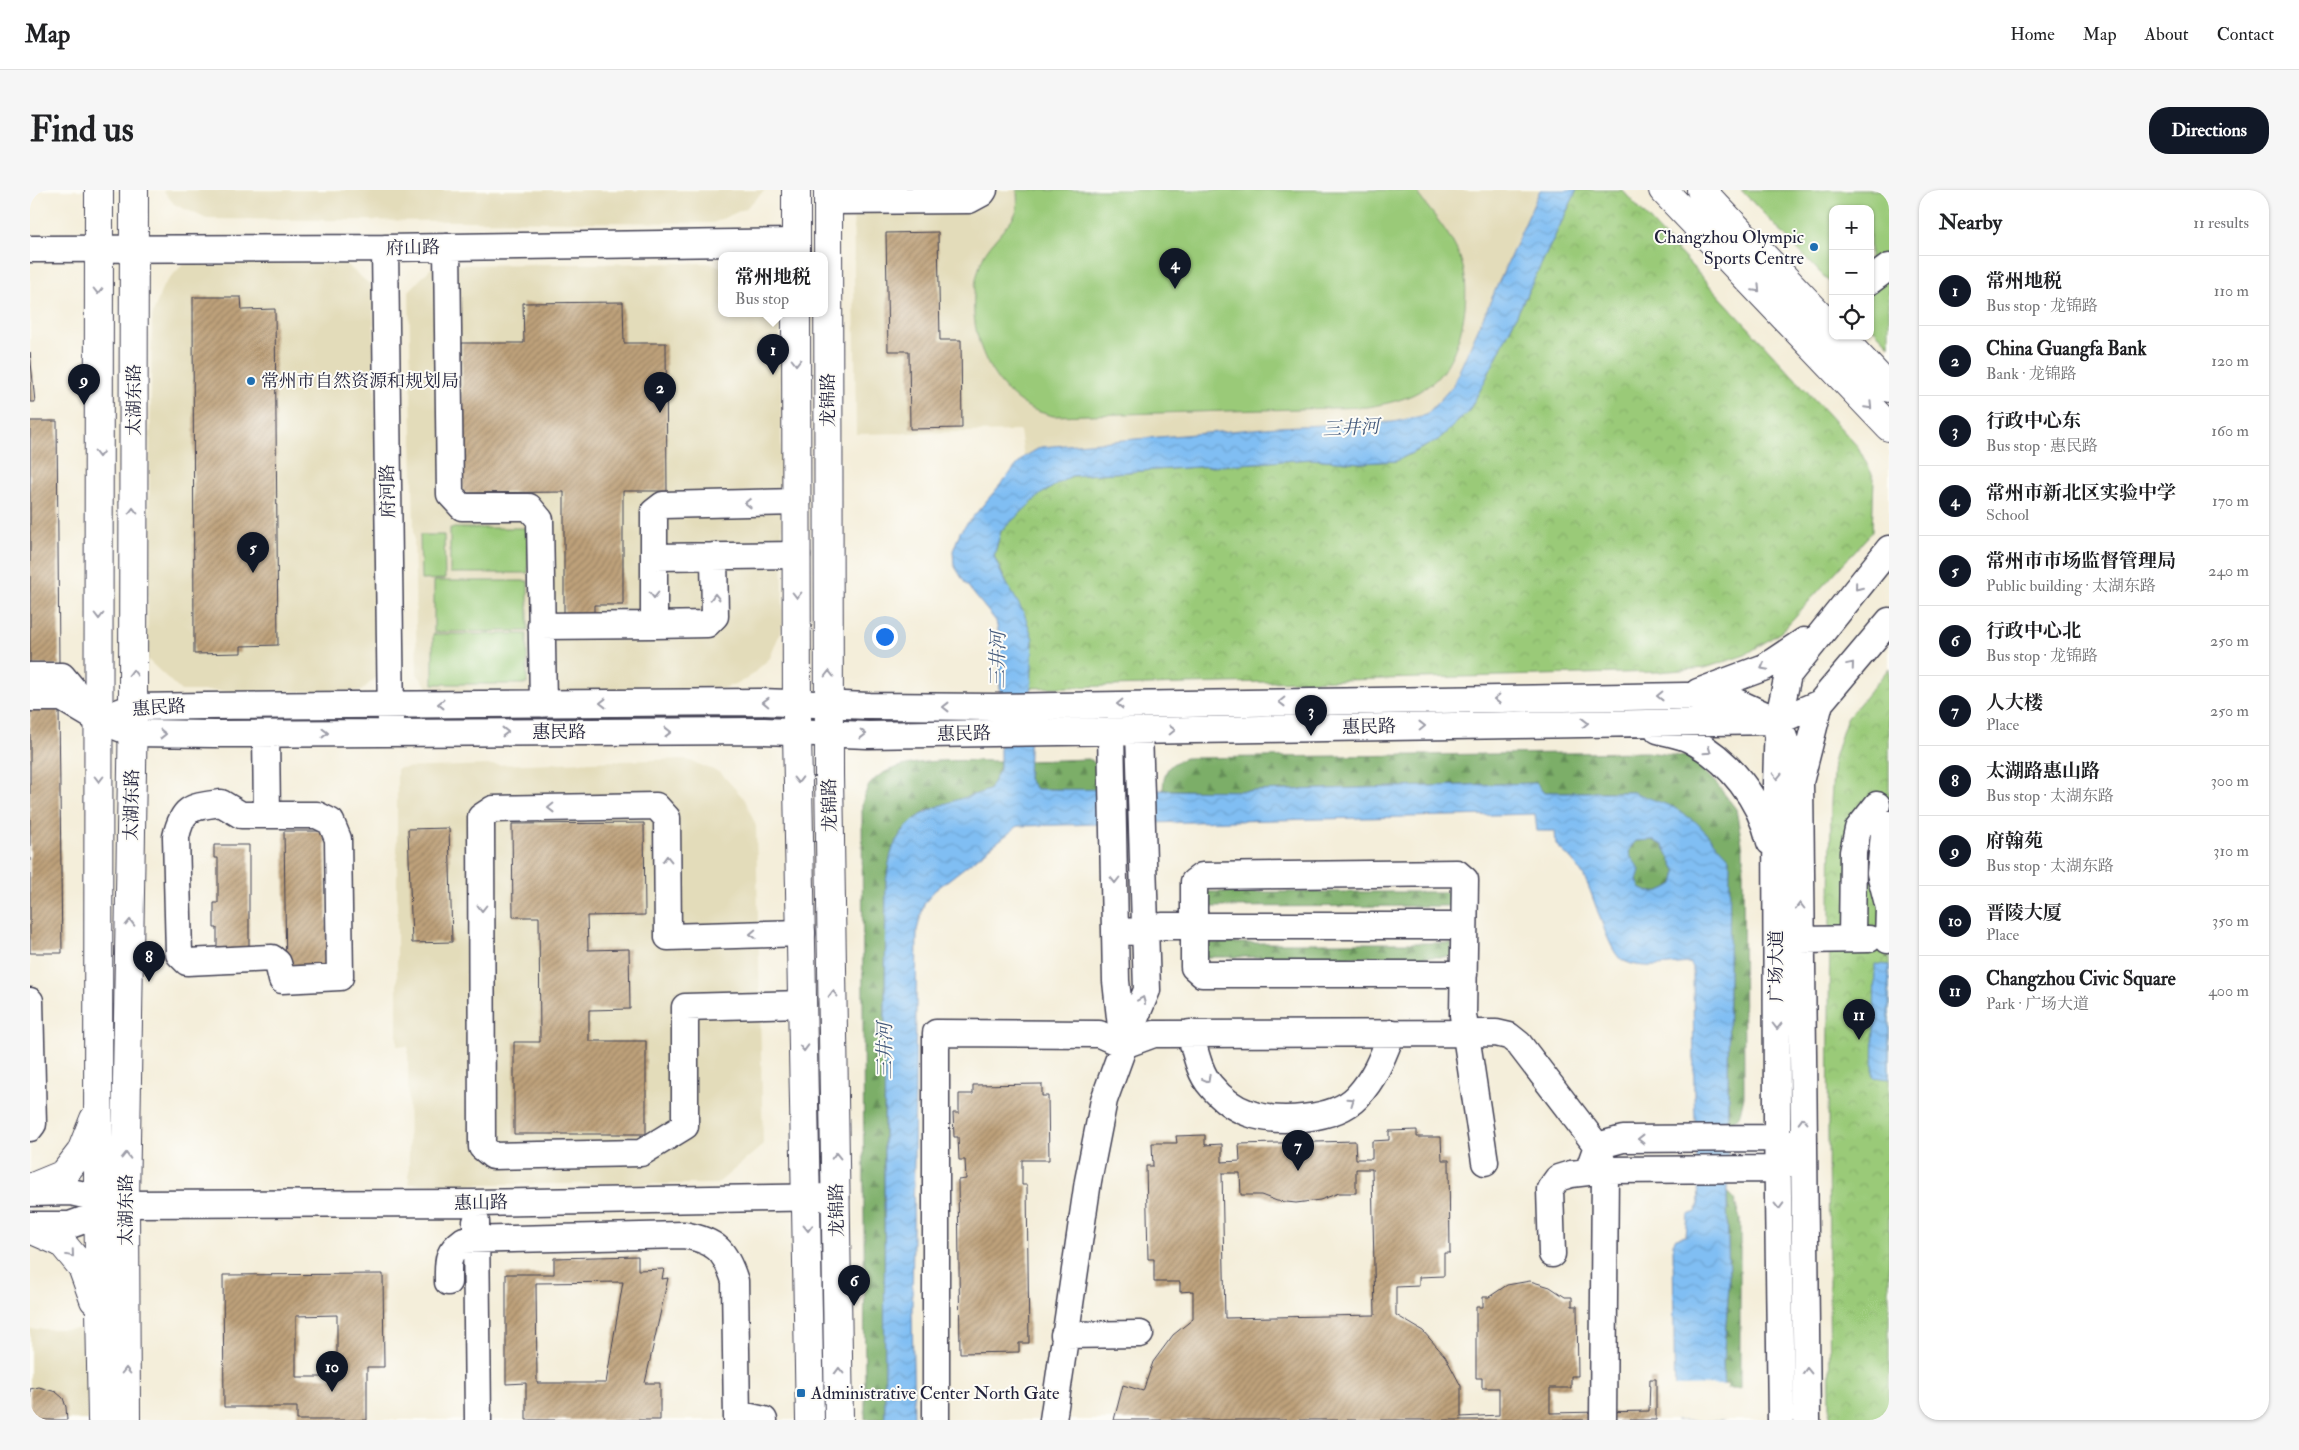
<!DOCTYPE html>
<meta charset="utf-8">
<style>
body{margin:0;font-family:"IM FELL Double Pica","Noto Serif SC",serif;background:#f6f6f6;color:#202124}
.controls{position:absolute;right:15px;top:15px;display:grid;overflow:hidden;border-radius:10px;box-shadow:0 1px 4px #0004}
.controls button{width:45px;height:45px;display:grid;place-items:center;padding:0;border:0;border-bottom:1px solid #e0e0e0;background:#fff;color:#202124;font:25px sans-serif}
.you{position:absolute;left:854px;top:446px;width:18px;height:18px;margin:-12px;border:4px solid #fff;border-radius:50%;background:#1a73e8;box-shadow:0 0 0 8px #1a73e833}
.badge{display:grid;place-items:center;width:32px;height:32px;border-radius:50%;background:#111827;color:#fff;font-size:16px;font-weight:700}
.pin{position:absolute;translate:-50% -41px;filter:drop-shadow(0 1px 2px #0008)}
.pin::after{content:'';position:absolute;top:26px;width:18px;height:15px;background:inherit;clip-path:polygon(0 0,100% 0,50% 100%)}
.popup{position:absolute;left:688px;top:62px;width:110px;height:65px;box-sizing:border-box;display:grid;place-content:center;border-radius:10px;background:#fff;filter:drop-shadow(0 1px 4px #0005);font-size:16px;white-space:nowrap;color:#757577}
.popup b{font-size:19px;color:#202124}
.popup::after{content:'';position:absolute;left:50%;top:100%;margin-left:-10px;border:10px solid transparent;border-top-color:#fff}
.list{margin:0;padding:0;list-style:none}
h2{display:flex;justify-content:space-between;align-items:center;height:65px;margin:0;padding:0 20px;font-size:21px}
h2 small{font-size:16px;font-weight:400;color:#757577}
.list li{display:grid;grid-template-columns:32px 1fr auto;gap:15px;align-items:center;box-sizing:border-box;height:70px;padding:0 20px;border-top:1px solid #e0e0e0}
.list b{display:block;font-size:19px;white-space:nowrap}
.list p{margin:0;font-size:16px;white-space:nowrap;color:#757577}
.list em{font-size:16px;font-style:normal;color:#757577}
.icon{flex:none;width:28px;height:28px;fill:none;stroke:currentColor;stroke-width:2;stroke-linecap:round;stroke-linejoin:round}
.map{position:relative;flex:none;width:1859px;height:1230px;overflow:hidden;border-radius:20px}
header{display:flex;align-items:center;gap:30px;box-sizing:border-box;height:70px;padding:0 25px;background:#fff;border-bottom:1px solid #e0e0e0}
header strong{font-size:24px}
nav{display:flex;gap:28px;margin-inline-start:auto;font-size:18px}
.intro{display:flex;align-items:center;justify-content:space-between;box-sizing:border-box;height:120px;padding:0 30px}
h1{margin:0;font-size:35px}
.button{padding:12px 22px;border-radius:20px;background:#111827;color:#fff;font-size:18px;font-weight:700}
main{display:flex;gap:30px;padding:0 30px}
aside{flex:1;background:#fff;border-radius:20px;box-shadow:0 1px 4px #0004}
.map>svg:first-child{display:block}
</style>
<header>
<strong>Map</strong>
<nav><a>Home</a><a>Map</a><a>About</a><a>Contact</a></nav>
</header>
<div class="intro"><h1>Find us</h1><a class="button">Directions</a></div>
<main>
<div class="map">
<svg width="1859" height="1230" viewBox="0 0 1859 1230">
<defs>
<pattern id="forest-firs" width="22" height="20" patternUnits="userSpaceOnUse" patternTransform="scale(1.25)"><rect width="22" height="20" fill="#7bae68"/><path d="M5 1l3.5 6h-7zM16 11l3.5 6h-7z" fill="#648d57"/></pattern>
<pattern id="park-crowns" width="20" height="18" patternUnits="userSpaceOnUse" patternTransform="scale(1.25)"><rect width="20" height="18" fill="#9aca78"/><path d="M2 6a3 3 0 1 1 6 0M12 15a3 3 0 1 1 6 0" fill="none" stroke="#84ad69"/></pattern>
<pattern id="water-waves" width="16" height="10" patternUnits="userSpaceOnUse" patternTransform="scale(1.25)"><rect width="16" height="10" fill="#80bef3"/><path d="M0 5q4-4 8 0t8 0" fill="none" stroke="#6ea3d1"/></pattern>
<pattern id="building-hatch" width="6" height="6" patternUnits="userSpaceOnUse" patternTransform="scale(1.25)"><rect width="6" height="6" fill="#bea17a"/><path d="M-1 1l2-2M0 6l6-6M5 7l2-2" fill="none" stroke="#9a8365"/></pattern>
</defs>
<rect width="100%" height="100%" fill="#fdfcf7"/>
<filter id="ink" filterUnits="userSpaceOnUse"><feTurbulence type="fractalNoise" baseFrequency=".02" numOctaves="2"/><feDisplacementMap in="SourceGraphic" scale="10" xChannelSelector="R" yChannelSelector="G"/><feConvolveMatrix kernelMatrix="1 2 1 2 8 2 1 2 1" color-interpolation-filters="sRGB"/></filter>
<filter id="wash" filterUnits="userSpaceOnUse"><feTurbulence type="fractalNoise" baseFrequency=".0096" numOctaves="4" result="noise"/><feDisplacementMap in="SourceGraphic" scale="20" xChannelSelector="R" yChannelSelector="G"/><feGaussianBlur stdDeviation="1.12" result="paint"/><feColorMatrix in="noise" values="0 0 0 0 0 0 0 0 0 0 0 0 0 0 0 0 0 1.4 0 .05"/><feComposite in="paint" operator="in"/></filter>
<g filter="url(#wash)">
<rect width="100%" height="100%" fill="#f4eeda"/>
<path fill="#e3dcba" d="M133 0H735L716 18 683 33 177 29 144 14Z
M823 0H1510L1422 197 1396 225 1363 232 1247 237 1011 257 994 267 990 241 826 244Z
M179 67 312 71 343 97 350 484 331 501H151L117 469 122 126 133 96 153 74Z
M679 73 692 77V124H750L753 435 740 468 717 489 692 499 661 503 402 502 387 484 379 101 404 75Z
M655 569 691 583 715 610 726 636 733 955 687 994H379L378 856H367V578Z
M0 1139H58V1230H0Z"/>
<path fill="url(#forest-firs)" stroke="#4e6852" d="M1616 562 1660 567 1686 593 1706 619 1713 659 1714 906 1710 924 1698 937 1699 761 1603 602H1513L1506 593 1225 601 1133 600C1134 581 1137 574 1156 568Z
M1059 569 1066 574 1070 600 1006 599 998 589V571Z
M970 571V579L959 600 895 621 863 658 856 692 854 961 855 1229H835L832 614C834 608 836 598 841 593 863 565 937 571 970 571Z
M1622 650 1633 655 1647 682 1644 694C1633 701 1622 706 1610 698L1607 690 1609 680C1603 667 1592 665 1606 651Z
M1175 702H1422V716L1175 717Z
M1174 753H1422L1421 767H1174Z
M1697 1002 1704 1009 1710 1029V1198H1696L1693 1193V1170L1699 1095Z"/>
<path fill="url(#park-crowns)" stroke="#5e765a" d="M1547 0H1592L1828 257 1844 288 1842 342 1751 442 1715 465 1675 478 1628 482 1000 498 1003 449 964 366 971 341 1011 304 1041 286 1281 269 1331 273 1366 271 1408 250 1438 222 1454 193Z
M1859 478V1230H1800L1798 941 1801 612 1804 568 1816 530Z"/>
<path fill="#9aca78" stroke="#5e765a" d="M987 0H1389V6C1406 28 1426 50 1433 77 1442 113 1429 178 1395 198 1376 210 1359 213 1338 217L1023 226C1014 223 1003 221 995 215 947 185 931 115 954 65 960 53 986 28 987 19 988 13 987 6 987 0Z
M1711 0H1859V155L1840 135V19H1803V96Z
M420 338H498V383H420Z
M390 345H414L415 389 391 390Z
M404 391H498V441L404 442Z
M403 444H497V494H403Z"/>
<path fill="url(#water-waves)" stroke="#517097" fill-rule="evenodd" d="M1510 0H1547L1454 193 1438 222 1408 250 1366 271 1331 273 1281 269 1041 286 1011 304 971 341 964 366 973 387 994 423 1003 449 998 589 1006 599 1225 601 1506 593 1513 602H1603L1643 617 1666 632 1700 668 1697 1012 1699 1095 1693 1170 1694 1230H1645L1643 1053 1646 1048 1656 1046 1658 1025 1666 1022 1669 1015 1664 905 1663 777 1660 773C1639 774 1612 781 1592 770 1578 762 1564 704 1554 687 1547 674 1537 665 1526 655L1525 641H1507L1505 624 988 636 904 701 894 714 887 740 882 1119 884 1230H855L854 961 856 692C858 681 859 668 863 658 879 618 923 612 959 600L970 579V450L966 431 935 393 924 375 923 361 930 342 994 267 1011 257 1247 237 1363 232 1396 225 1422 197ZM1622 650 1633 655 1647 682 1644 694C1633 701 1622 706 1610 698L1607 690 1610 680C1603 667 1592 665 1606 651Z
M1845 774 1859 775V889L1843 887Z"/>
<path fill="#f4eeda" d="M1696 1195V1230H1643V1196Z"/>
<g id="blocks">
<path fill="url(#building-hatch)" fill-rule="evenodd" d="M908 42 910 150H931L932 238 880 239 879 161H858L856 43Z
M163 107H211L212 120 245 119 248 455 211 456V463L164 464Z
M593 112 594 153H636L637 301H593V415H564V426H534V302L433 303 432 153H494L493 113Z
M0 162 5 212H0Z
M0 231H27L29 475H0Z
M0 519H29L32 763H0Z
M614 633 615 725 557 726 558 760 599 759 600 819 559 820V851H616V944H484V852H510L509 727H483L482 634Z
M419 638 422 752 382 753 378 639Z
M254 641H295L298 784H256Z
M184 655H219V765H187V738H184V713H188V668H184Z
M1012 894V906H1018L1019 970H992V995H997L999 1153H989V1162L930 1163 928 990 936 989 935 970H929L928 947H924L923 923H929V904H943V895Z
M1387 940V947H1411L1412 970H1419L1420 1063H1414V1086L1389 1087V1096L1366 1097V1125L1393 1141 1415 1166 1431 1196V1227L1469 1225V1198H1452V1188H1446V1117H1453V1107H1459L1477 1095 1500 1091 1520 1097 1535 1107H1542V1116H1547L1548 1186H1541V1198H1520V1223L1619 1221 1620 1189H1626V1230H1084L1093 1195 1113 1201 1123 1172 1143 1145 1163 1129V1101L1150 1102V1092H1124V1069H1118L1116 976H1123L1122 953H1147L1146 946 1175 945V955L1192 954V972L1210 971 1209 954 1325 951 1326 969H1342V951L1359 950V941ZM1326 979H1342L1345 1125 1195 1128 1192 983H1210L1211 1005H1231L1247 1011 1266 1013 1290 1010 1309 1003H1326Z
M608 1066V1080L634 1079 632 1089 638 1088 615 1193H630V1230H496V1193L476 1194V1084H524V1068ZM593 1092 576 1193H507L506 1093Z
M353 1084 354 1177H337V1230H267V1217H194L193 1085ZM307 1125V1187H266V1126Z
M9 1197 26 1202 33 1208 36 1217 37 1230H0V1199Z"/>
</g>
</g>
<g filter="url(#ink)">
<use href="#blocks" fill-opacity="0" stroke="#424153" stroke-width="1"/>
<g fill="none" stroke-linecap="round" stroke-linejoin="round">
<g stroke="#424153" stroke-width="29">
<path id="minor" d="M798 11 939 10 952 3 954 0
M417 57 420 304 432 317H499L510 330 513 514
M355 58 361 532
M0 59 355 58 766 52
M1840 91 1859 77
M624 367 767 365
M624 435 677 434 685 426 684 366
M511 436 624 435V322L633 315 767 312
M0 486H32L57 516
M1668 502 1735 477 1774 451
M0 508H32L69 530 103 543 185 544 734 541 838 545 1748 531 1790 513
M82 525 103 517 175 516 731 512 840 516 964 517 1656 506 1700 509 1748 531 1770 592
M1628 540C1638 543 1652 545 1661 550 1700 571 1730 609 1740 652
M1081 541 1086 791 1093 855
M236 544 237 625
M191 613 211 625H287L301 632 308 649 310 787 252 790 248 773 242 768 157 772 149 764 146 647C153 616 162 617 191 613Z
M1085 742 1115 741 1132 736H1434
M772 743 638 747 637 628 626 616 463 619 451 627 452 957 463 966 611 963 655 936V817L773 814
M1822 749 1823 662 1828 639 1847 615
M1770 750 1839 749
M1858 750 1859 718 1850 683 1854 644 1859 634
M1434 784H1172L1164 777V692L1172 686 1427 683 1435 690 1433 825 1455 972
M0 811 3 934 0 938
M1160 843C1165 860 1169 883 1181 896 1191 908 1203 918 1218 923 1247 934 1305 930 1327 907 1345 888 1353 866 1362 843
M1094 855 1117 800 1109 541
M0 1003 41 1002 95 1014 446 1013 806 1007
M446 1032 448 1230
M0 1035H40L87 1018
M1522 1064 1520 999 1528 988 1541 984 1575 980 1748 979 1773 963 1747 948 1593 949 1567 956 1561 973
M418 1092C418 1071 416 1063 434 1050L654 1045C686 1051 695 1060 705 1091L707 1230
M1034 1145 1110 1144
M707 1224 734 1230
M906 1230V843L1069 844 1094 855
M1023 1230 1058 991 1074 910 1094 855 1124 844 1466 843 1479 846 1489 854 1567 956 1575 980 1573 1230
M1751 1230 1747 931 1746 596 1748 531 1758 485 1859 359
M1777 1230 1770 592 1790 513 1859 431"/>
</g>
<g stroke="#424153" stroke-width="30">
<path id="major" d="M69 0 68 1008 72 1230
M798 0 799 584 809 1230
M1633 0 1859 237
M1671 0 1803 139
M766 66V0
M766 124 767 542 780 1230
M1810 146 1859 198
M0 998 34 984 51 962 64 929
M0 1039 32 1053 52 1077 64 1110
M96 1230 95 1014 103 517 104 0"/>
</g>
<use href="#minor" stroke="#fff" stroke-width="26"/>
<use href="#major" stroke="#fff" stroke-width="28"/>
</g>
<defs><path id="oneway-chevron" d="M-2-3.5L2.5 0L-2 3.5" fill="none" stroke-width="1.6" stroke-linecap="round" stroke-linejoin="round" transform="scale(1.25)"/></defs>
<g stroke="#9c9ca7">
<use href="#oneway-chevron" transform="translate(1727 99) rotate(46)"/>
<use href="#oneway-chevron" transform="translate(68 101) rotate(90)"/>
<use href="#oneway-chevron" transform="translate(766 172) rotate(90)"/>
<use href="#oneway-chevron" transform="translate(1839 216) rotate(46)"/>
<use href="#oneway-chevron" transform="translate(69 264) rotate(90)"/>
<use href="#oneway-chevron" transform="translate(718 313) rotate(179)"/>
<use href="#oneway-chevron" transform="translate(103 321) rotate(-90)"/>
<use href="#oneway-chevron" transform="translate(1828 397) rotate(129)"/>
<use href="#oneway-chevron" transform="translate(624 405) rotate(90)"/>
<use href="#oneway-chevron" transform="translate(767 405) rotate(90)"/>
<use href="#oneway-chevron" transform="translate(685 407) rotate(-91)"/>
<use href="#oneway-chevron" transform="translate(69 426) rotate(90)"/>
<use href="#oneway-chevron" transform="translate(1821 475) rotate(-50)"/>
<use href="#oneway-chevron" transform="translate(1734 477) rotate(152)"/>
<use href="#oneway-chevron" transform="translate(103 483) rotate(-90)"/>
<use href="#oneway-chevron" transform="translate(799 484) rotate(-90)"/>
<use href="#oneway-chevron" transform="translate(1630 506) rotate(179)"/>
<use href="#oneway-chevron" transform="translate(1467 509) rotate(179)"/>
<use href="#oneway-chevron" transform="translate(736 512) rotate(-178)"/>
<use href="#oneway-chevron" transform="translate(1252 512) rotate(179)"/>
<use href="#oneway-chevron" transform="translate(573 513) rotate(180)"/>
<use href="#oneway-chevron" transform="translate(411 514) rotate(180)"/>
<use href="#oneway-chevron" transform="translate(1090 514) rotate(179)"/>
<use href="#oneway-chevron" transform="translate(916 517) rotate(-180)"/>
<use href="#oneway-chevron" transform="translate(1555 533) rotate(-1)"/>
<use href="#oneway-chevron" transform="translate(1392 536) rotate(-1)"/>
<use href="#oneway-chevron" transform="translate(1142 540) rotate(-1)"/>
<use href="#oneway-chevron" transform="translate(475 542)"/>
<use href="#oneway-chevron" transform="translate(638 542)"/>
<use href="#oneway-chevron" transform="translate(295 543)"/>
<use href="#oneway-chevron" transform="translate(133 544)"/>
<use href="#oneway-chevron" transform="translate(833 544) rotate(1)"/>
<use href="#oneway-chevron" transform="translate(1678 561) rotate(34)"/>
<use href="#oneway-chevron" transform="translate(1747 586) rotate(92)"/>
<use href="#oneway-chevron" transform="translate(69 589) rotate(90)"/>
<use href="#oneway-chevron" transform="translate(768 590) rotate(89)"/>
<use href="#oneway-chevron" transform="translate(521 618) rotate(179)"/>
<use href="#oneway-chevron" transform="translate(637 669) rotate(-91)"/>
<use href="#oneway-chevron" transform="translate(1085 690) rotate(90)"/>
<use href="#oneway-chevron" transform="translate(1770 716) rotate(-90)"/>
<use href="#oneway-chevron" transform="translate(452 718) rotate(90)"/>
<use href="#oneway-chevron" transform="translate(100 733) rotate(-89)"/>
<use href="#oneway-chevron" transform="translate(723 744) rotate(178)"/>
<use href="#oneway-chevron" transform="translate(803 804) rotate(-91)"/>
<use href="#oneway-chevron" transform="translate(1112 810) rotate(-67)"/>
<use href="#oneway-chevron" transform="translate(1747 836) rotate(90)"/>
<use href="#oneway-chevron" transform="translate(774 858) rotate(89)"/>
<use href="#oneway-chevron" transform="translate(1177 889) rotate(61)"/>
<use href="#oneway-chevron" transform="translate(1321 911) rotate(-35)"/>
<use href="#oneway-chevron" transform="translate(1773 931) rotate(-91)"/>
<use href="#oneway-chevron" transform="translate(1611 949) rotate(-180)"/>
<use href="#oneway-chevron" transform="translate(96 966) rotate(-89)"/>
<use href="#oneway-chevron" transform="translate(806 966) rotate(-91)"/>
<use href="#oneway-chevron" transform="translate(1749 1016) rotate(89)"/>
<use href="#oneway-chevron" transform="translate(778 1038) rotate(89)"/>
<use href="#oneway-chevron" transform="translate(41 1064) rotate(50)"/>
<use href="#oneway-chevron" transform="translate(96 1181) rotate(-90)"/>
<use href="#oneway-chevron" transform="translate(809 1181) rotate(-91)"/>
<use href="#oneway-chevron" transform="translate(1777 1181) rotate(-91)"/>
</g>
</g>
<g fill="#1f6fb2" stroke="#fdfcf7" stroke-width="2">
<circle cx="1784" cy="57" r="5"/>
<circle cx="221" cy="191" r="5"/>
<rect x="766" y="1198" width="10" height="10" rx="2.5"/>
</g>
<g text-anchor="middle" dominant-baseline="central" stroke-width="4" stroke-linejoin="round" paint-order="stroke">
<g font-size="18" fill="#22223b" stroke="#fdfcf7" text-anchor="start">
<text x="1774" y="47" text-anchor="end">Changzhou Olympic<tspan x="1774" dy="21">Sports Centre</tspan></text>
<text x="231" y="191">常州市自然资源和规划局</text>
<text x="781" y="1203">Administrative Center North Gate</text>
</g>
<g font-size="18" fill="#22223b" stroke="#fdfcf7">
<text transform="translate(383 58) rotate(-1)">府山路</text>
<text transform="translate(104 210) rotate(-90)">太湖东路</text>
<text transform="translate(798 210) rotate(-90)">龙锦路</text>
<text transform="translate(358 301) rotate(-91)">府河路</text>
<text transform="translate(129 518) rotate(-4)">惠民路</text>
<text transform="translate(1339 537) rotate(-1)">惠民路</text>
<text x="529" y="542">惠民路</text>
<text transform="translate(934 544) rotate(-1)">惠民路</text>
<text transform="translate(102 615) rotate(-89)">太湖东路</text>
<text transform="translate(800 615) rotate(-91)">龙锦路</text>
<text transform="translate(1746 776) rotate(-90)">广场大道</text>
<text transform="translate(451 1013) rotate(-1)">惠山路</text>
<text transform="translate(96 1020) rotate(-90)">太湖东路</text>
<text transform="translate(807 1020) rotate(-91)">龙锦路</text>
</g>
<g font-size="19" font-style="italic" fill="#43597b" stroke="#fdfcf7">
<text transform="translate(1321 238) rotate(-3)">三井河</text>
<text transform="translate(968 470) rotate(-89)">三井河</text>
<text transform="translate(855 861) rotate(-90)">三井河</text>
</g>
</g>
</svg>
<div class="controls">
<button>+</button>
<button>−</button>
<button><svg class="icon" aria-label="locate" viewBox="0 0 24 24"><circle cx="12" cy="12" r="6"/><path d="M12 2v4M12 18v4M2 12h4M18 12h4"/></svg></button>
</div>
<div class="you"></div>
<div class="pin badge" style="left:743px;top:185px">1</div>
<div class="popup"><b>常州地税</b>Bus stop</div>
<div class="pin badge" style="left:630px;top:223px">2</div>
<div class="pin badge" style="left:1281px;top:546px">3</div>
<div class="pin badge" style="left:1145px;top:99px">4</div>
<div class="pin badge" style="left:223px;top:383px">5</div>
<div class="pin badge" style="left:824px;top:1116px">6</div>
<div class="pin badge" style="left:1268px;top:981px">7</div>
<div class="pin badge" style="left:119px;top:792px">8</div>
<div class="pin badge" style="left:54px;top:215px">9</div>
<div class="pin badge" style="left:302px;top:1202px">10</div>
<div class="pin badge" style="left:1829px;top:850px">11</div>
</div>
<aside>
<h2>Nearby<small>11 results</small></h2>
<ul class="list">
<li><span class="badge">1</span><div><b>常州地税</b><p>Bus stop · 龙锦路</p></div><em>110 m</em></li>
<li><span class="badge">2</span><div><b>China Guangfa Bank</b><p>Bank · 龙锦路</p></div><em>120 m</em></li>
<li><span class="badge">3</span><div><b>行政中心东</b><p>Bus stop · 惠民路</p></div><em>160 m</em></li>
<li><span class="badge">4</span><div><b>常州市新北区实验中学</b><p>School</p></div><em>170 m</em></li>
<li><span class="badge">5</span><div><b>常州市市场监督管理局</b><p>Public building · 太湖东路</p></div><em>240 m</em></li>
<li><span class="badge">6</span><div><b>行政中心北</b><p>Bus stop · 龙锦路</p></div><em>250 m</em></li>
<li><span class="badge">7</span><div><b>人大楼</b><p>Place</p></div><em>250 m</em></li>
<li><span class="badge">8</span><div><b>太湖路惠山路</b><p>Bus stop · 太湖东路</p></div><em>300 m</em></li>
<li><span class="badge">9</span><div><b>府翰苑</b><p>Bus stop · 太湖东路</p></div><em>310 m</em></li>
<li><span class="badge">10</span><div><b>晋陵大厦</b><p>Place</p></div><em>350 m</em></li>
<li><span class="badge">11</span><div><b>Changzhou Civic Square</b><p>Park · 广场大道</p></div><em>400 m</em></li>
</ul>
</aside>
</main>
